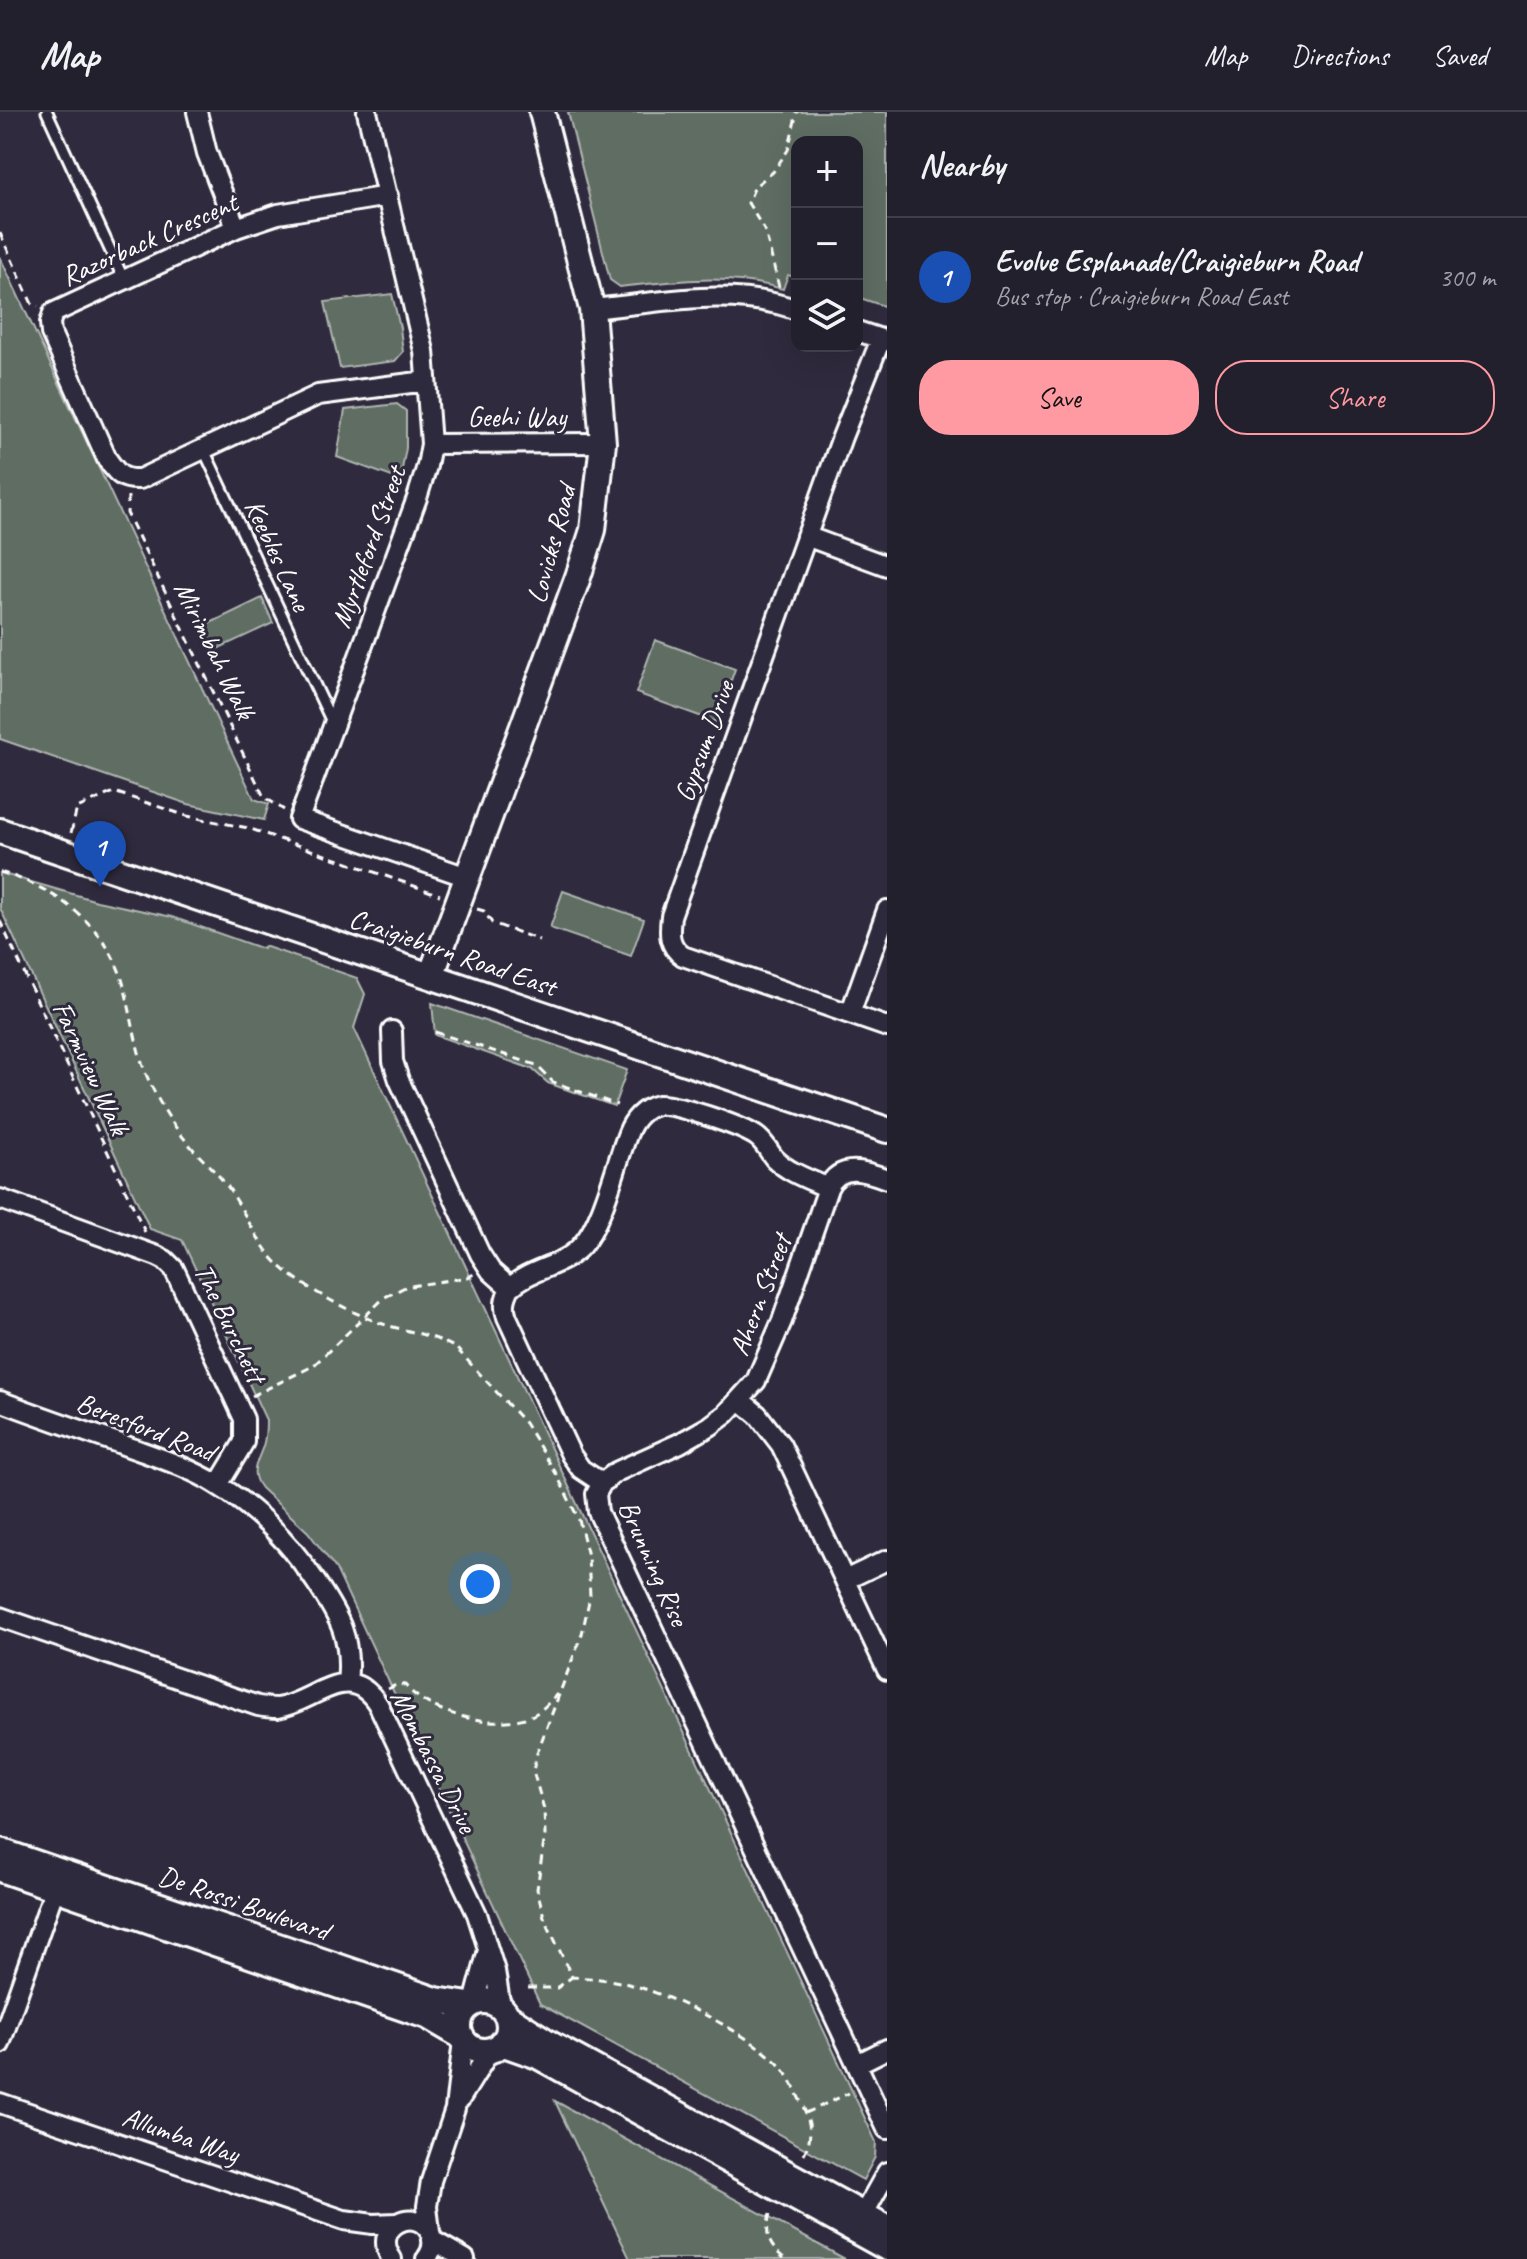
<!DOCTYPE html>
<meta charset="utf-8">
<style>
body{margin:0;font-family:Caveat,sans-serif;background:#2f2d3a;color:#f1f3f6}
.controls{position:absolute;right:24px;top:24px;display:grid;overflow:hidden;border-radius:16px;box-shadow:0 8px 32px #0002}
.controls button{width:72px;height:72px;display:grid;place-items:center;padding:0;border:0;border-bottom:2px solid #403e4a;background:#23202e;color:#f1f3f6;font:40px sans-serif}
.you{position:absolute;left:480px;top:1472px;width:28px;height:28px;margin:-20px;border:6px solid #fff;border-radius:50%;background:#1a73e8;box-shadow:0 0 0 12px #1a73e833}
.badge{display:grid;place-items:center;width:52px;height:52px;border-radius:50%;background:#ff9aa2;color:#fff;font-size:26px;font-weight:700}
.pin{position:absolute;translate:-50% -66px;filter:drop-shadow(0 2px 4px #0008)}
.pin::after{content:'';position:absolute;top:42px;width:28px;height:24px;background:inherit;clip-path:polygon(0 0,100% 0,50% 100%)}
.list{margin:0;padding:0;list-style:none}
h2{display:flex;justify-content:space-between;align-items:center;height:104px;margin:0;padding:0 32px;font-size:34px}
h2 small{font-size:26px;font-weight:400;color:#a3a3aa}
.list li{display:grid;grid-template-columns:52px 1fr auto;gap:24px;align-items:center;box-sizing:border-box;height:120px;padding:0 32px;border-top:2px solid #403e4a}
.list b{display:block;font-size:30px;white-space:nowrap}
.list p{margin:0;font-size:26px;white-space:nowrap;color:#a3a3aa}
.list em{font-size:26px;font-style:normal;color:#a3a3aa}
.actions{display:flex;gap:16px;padding:24px 32px}
.actions a{flex:1;padding:18px 0;border:2px solid #ff9aa2;border-radius:32px;text-align:center;font-size:28px;color:#ff9aa2}
.actions .main{background:#ff9aa2;color:#111}
.icon{flex:none;width:44px;height:44px;fill:none;stroke:currentColor;stroke-width:2;stroke-linecap:round;stroke-linejoin:round}
.map{position:relative;flex:none;width:887px;height:2147px;overflow:hidden}
header{display:flex;align-items:center;gap:48px;box-sizing:border-box;height:112px;padding:0 40px;background:#23202e;border-bottom:2px solid #403e4a}
header strong{font-size:38px}
nav{display:flex;gap:44px;margin-inline-start:auto;font-size:28px}
main{display:flex}
aside{flex:1;background:#23202e}
.map>svg:first-child{display:block}
</style>
<header>
<strong>Map</strong>
<nav><a>Map</a><a>Directions</a><a>Saved</a></nav>
</header>
<main>
<div class="map">
<svg width="887" height="2147" viewBox="0 0 887 2147">
<rect width="100%" height="100%" fill="#2f2a3d"/>
<filter id="ink" filterUnits="userSpaceOnUse"><feTurbulence type="fractalNoise" baseFrequency=".0125" numOctaves="2"/><feDisplacementMap in="SourceGraphic" scale="16" xChannelSelector="R" yChannelSelector="G"/><feConvolveMatrix kernelMatrix="1 2 1 2 8 2 1 2 1" color-interpolation-filters="sRGB"/></filter>
<g filter="url(#ink)">
<path fill="#5f6d63" stroke="#afb6b1" stroke-width="2" d="M568 0H887V195L857 185V30H797V166L788 163 783 177C726 161 677 169 620 175L610 168Z
M0 145 254 687 269 692 264 708 188 692 0 627Z
M392 182 400 216 403 240 395 249 340 256 325 190Z
M397 292 406 299V336L400 368 337 345 345 298Z
M262 486 273 511 213 539 202 515Z
M655 528 735 557 716 610 636 581Z
M0 761 97 789 172 805 263 837 264 834 357 866 365 882 354 916 876 2030 875 2045 863 2068 540 1892 336 1457 308 1420 261 1376C248 1360 258 1350 263 1334 266 1325 266 1317 266 1308L182 1128 150 1117 0 796Z
M563 779 644 807 631 844 550 816Z
M432 891 627 958 614 994 548 971 532 957 435 923Z
M555 1989 845 2147H630Z"/>
<g fill="none" stroke-linecap="round" stroke-linejoin="round">
<g stroke="#fff" stroke-width="15">
<path id="lane" d="M47 0 124 168
M203 336 333 612"/>
</g>
<g stroke="#fff" stroke-width="24">
<path id="street" d="M197 0 207 41 236 116
M367 0 424 239 431 332 427 354 417 386 299 707 467 765
M388 84 278 102 236 116 53 201 50 211 51 221 107 347C117 361 121 368 140 367L318 283 426 269
M592 197C659 191 731 174 797 198
M857 219 887 229
M881 227 842 325 671 804C669 821 668 834 683 844L887 915
M431 332 603 331
M806 424 887 454
M850 902 887 798
M392 919 393 949 399 968 480 1142 491 1159 510 1176C505 1186 503 1194 507 1205L571 1343 581 1357 602 1371 596 1382 598 1400 887 2017
M0 1087 157 1144 165 1148 174 1157 244 1307V1330L218 1373
M510 1176C530 1156 564 1155 582 1133 603 1110 616 1051 628 1021 633 1008 643 996 658 993 674 991 741 1014 756 1024 765 1030 768 1039 775 1047 789 1061 811 1068 828 1076 840 1050 866 1059 887 1067
M740 1288 758 1303 781 1333 887 1558
M0 1289C40 1304 80 1318 121 1332 153 1344 187 1354 216 1372 256 1396 290 1431 316 1470 340 1506 352 1527 347 1571
M602 1371 616 1360 680 1331 710 1314 726 1302 756 1269 782 1209 828 1076
M845 1468 887 1448
M0 1505 258 1594C264 1595 270 1596 277 1596 314 1591 349 1545 379 1594L477 1802 495 1859 501 1896
M474 1891 488 1838
M0 1932 55 1776
M857 1952 887 1937
M460 1987 491 1937
M0 1991 344 2108 373 2112 396 2111
M863 2103 887 2060
M430 2120 427 2094 431 2069 455 1997 463 1928
M432 2128 465 2147
M392 2147C369 2114 419 2091 431 2123 434 2132 432 2140 426 2147"/>
</g>
<g stroke="#fff" stroke-width="30">
<path id="secondary" d="M0 719 887 1018
M431 864 578 465 593 418 603 331 592 197 542 0
M0 1739 436 1888 469 1893
M0 1757 406 1897 427 1904 461 1924
M459 1914a25 25 0 1 1 50 0a25 25 0 1 1-50 0Z
M507 1904 552 1933 887 2116
M501 1931 538 1944 887 2136"/>
</g>
<path stroke="#fff" stroke-width="3" stroke-dasharray="8 6" stroke-linecap="butt" d="M0 121 32 192 38 194
M779 175 765 119 748 91 755 74 773 60 788 38 797 0
M128 384 127 401 264 685 284 698
M71 721 77 696 114 680 187 704 248 716 440 783
M0 760C56 776 109 815 124 874 132 903 135 934 146 962 156 986 171 1011 187 1030 200 1046 216 1059 228 1075 243 1097 260 1135 278 1152 300 1174 353 1202 383 1212 408 1220 435 1223 457 1237L525 1311 557 1363 579 1408 588 1444 590 1484 582 1522 537 1641 533 1659 544 1697 545 1723 537 1777 544 1805 572 1865C595 1866 617 1868 639 1875 680 1888 762 1927 787 1962 793 1970 796 1981 801 1990 810 2009 814 2022 804 2042
M477 797 484 799 492 811 539 828
M0 809 145 1120
M435 920 536 953 553 970 617 993
M252 1284 313 1254 385 1185 405 1175 468 1165 474 1162
M388 1577 398 1572 405 1573C429 1603 498 1619 533 1603 542 1599 550 1589 557 1582
M528 1876H557L572 1865
M806 2001 849 1981
M770 2102C765 2123 767 2132 785 2147"/>
<use href="#lane" stroke="#2f2a3d" stroke-width="9"/>
<use href="#street" stroke="#2f2a3d" stroke-width="18"/>
<use href="#secondary" stroke="#2f2a3d" stroke-width="24"/>
</g>
</g>
<g text-anchor="middle" dominant-baseline="central" stroke-width="6" stroke-linejoin="round" paint-order="stroke">
<g font-size="28" fill="#fff" stroke="#2f2a3d">
<text transform="translate(149 127) rotate(-24)">Razorback Crescent</text>
<text x="517" y="304">Geehi Way</text>
<text transform="translate(551 432) rotate(-75)">Lovicks Road</text>
<text transform="translate(368 435) rotate(-70)">Myrtleford Street</text>
<text transform="translate(278 443) rotate(65)">Keebles Lane</text>
<text transform="translate(215 538) rotate(64)">Mirimbah Walk</text>
<text transform="translate(704 629) rotate(-70)">Gypsum Drive</text>
<text transform="translate(453 840) rotate(19)">Craigieburn Road East</text>
<text transform="translate(91 956) rotate(65)">Farmview Walk</text>
<text transform="translate(760 1183) rotate(-69)">Ahern Street</text>
<text transform="translate(230 1211) rotate(64)">The Burchett</text>
<text transform="translate(146 1315) rotate(21)">Beresford Road</text>
<text transform="translate(654 1451) rotate(66)">Brunning Rise</text>
<text transform="translate(434 1649) rotate(63)">Mombassa Drive</text>
<text transform="translate(244 1791) rotate(19)">De Rossi Boulevard</text>
<text transform="translate(181 2023) rotate(19)">Allumba Way</text>
</g>
</g>
</svg>
<div class="controls">
<button>+</button>
<button>−</button>
<button><svg class="icon" aria-label="layers" viewBox="0 0 24 24"><path d="M12 4l9 5-9 5-9-5zM3 14l9 5 9-5"/></svg></button>
</div>
<div class="you"></div>
<div class="pin badge" style="left:100px;top:775px;background:#1a4fb4">1</div>
</div>
<aside>
<h2>Nearby<small></small></h2>
<ul class="list">
<li><span class="badge" style="background:#1a4fb4">1</span><div><b>Evolve Esplanade/Craigieburn Road</b><p>Bus stop · Craigieburn Road East</p></div><em>300 m</em></li>
</ul>
<div class="actions"><a class="main">Save</a><a>Share</a></div>
</aside>
</main>
